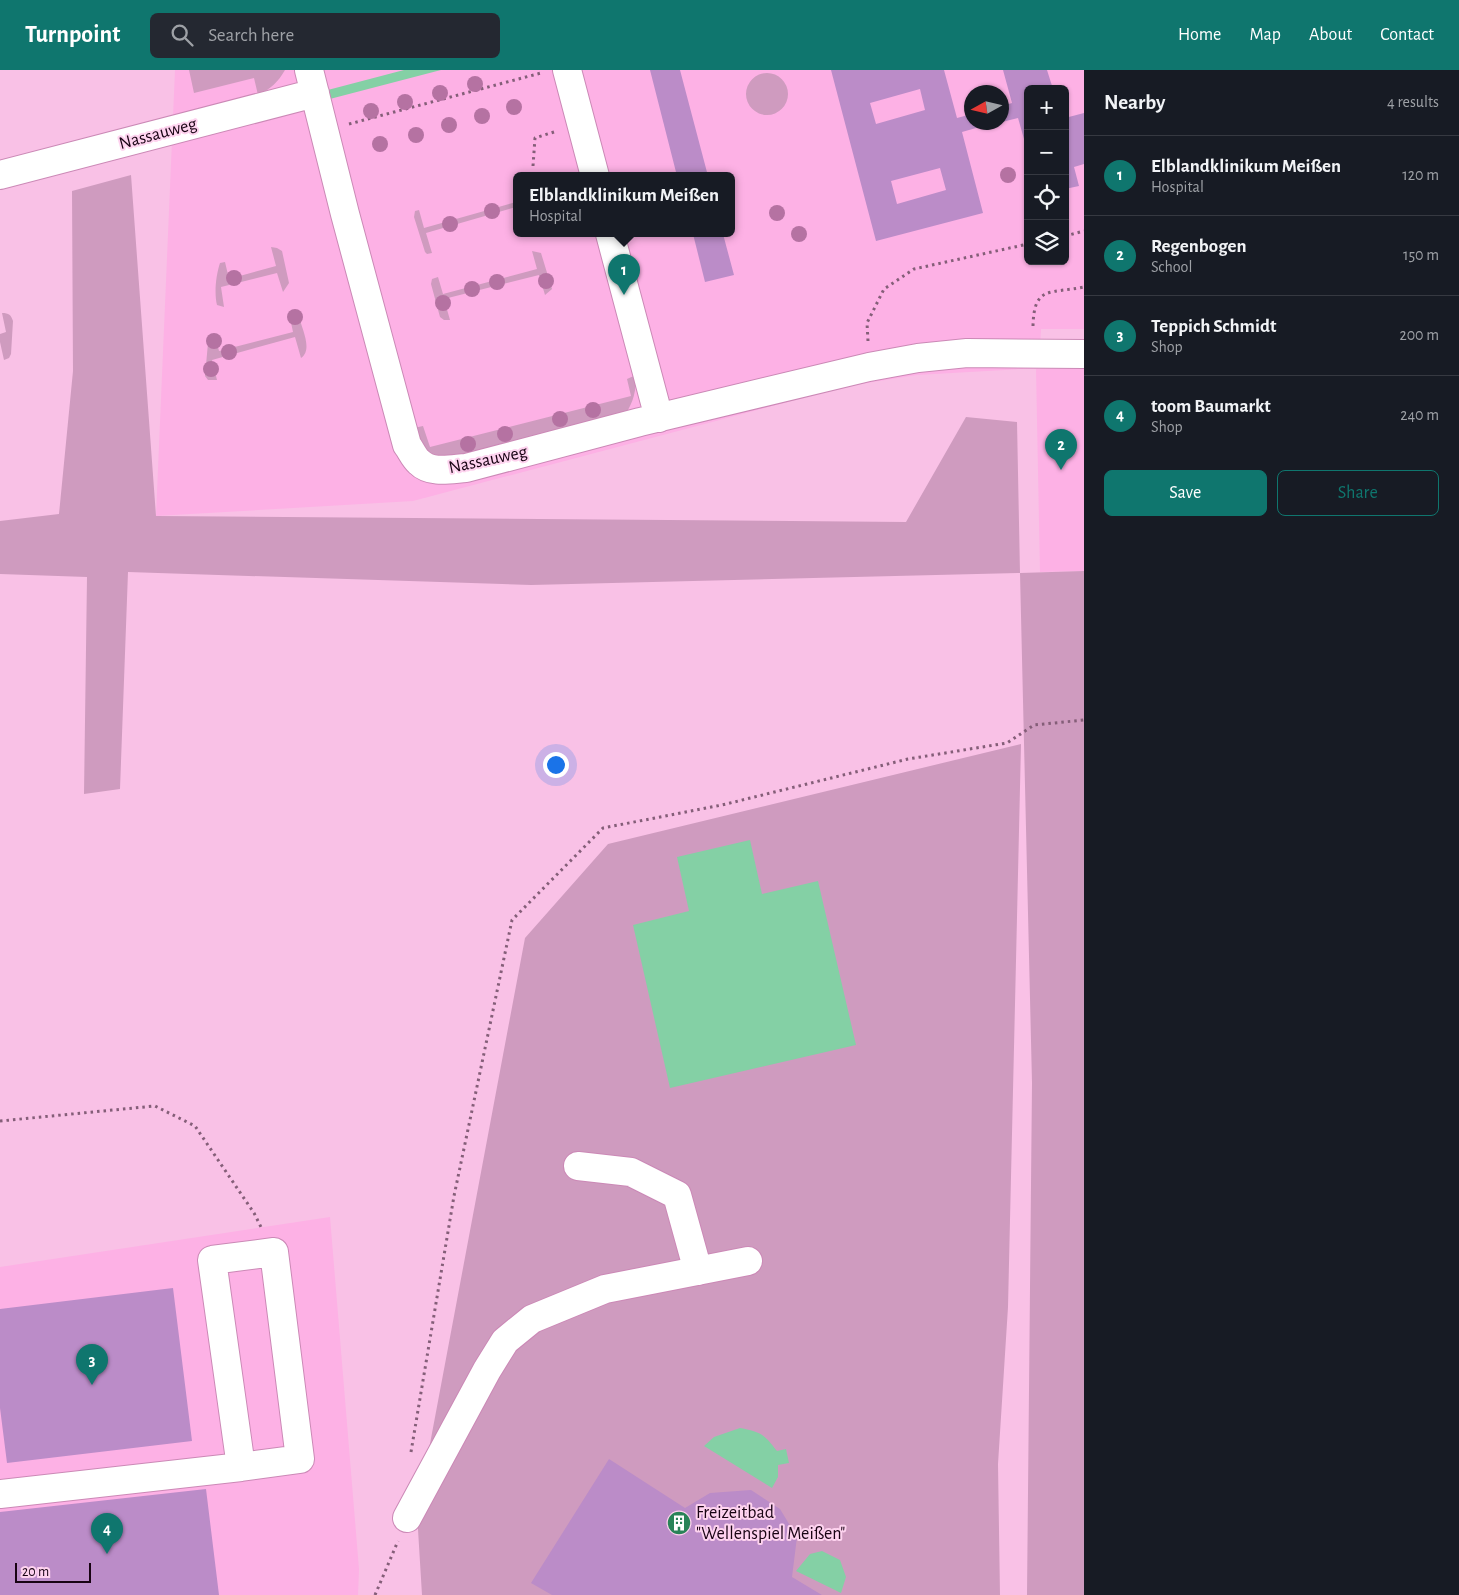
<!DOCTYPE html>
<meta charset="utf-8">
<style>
body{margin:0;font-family:"Alegreya Sans",sans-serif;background:#242831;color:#f1f3f6}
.controls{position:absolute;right:15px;top:15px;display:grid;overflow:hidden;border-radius:8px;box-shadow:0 1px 4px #0004}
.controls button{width:45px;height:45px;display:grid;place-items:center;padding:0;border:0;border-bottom:1px solid #363941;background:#171b24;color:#f1f3f6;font:25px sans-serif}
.compass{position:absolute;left:964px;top:15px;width:45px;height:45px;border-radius:50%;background:#171b24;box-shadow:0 1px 4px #0004;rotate:262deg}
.scale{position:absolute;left:15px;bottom:12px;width:76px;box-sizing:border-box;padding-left:5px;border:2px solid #180313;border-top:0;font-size:14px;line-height:18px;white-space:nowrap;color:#180313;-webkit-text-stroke:4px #fed3ef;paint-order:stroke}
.you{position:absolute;left:555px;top:694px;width:18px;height:18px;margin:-12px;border:4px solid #fff;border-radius:50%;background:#1a73e8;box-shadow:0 0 0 8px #1a73e833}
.badge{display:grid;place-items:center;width:32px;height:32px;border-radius:50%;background:#0f766e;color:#fff;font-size:16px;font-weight:700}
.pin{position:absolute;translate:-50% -41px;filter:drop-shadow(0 1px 2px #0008)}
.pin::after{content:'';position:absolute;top:26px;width:18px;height:15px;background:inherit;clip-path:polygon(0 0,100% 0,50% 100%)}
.popup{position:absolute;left:513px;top:102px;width:222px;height:65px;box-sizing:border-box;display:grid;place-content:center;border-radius:8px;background:#171b24;filter:drop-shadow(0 1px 4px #0005);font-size:16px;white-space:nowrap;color:#9ea1a6}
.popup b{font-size:19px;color:#f1f3f6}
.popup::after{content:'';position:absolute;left:50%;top:100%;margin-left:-10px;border:10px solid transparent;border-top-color:#171b24}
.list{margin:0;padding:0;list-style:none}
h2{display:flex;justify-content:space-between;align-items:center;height:65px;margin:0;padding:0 20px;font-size:21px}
h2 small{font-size:16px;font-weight:400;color:#9ea1a6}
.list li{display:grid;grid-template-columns:32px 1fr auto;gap:15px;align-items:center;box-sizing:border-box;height:80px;padding:0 20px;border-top:1px solid #363941}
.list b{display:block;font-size:19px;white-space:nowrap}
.list p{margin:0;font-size:16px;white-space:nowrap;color:#9ea1a6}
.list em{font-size:16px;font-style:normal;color:#9ea1a6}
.actions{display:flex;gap:10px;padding:15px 20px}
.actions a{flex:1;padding:11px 0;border:1px solid #0f766e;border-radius:8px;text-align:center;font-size:18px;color:#0f766e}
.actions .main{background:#0f766e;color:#fff}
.icon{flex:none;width:28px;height:28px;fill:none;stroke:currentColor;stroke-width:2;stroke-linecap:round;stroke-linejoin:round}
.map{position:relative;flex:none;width:1084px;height:1525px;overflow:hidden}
header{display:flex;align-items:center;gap:30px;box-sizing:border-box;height:70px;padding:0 25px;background:#0f766e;color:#fff}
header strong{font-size:24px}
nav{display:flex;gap:28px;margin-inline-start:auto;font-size:18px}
.search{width:350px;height:45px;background:#242831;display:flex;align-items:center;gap:12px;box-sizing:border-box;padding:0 18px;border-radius:8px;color:#9ea1a6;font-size:19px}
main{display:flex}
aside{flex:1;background:#171b24}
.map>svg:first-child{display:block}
</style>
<header>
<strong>Turnpoint</strong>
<div class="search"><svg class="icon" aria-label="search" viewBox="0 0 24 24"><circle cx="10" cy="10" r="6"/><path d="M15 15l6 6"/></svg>Search here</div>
<nav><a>Home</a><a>Map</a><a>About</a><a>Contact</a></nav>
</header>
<main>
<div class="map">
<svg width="1084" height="1525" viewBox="0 0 1084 1525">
<rect width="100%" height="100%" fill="#f9c1e6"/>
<path fill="#fdb1e5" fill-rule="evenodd" d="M175 0H1084V259H1041L1039 298 917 305 848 316 413 431 156 446ZM1028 19H1065V191H1028ZM972 22H1002V52H972ZM516 106H732V164H516Z
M1036 299H1084V501L1040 502Z
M330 1147 359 1499 358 1525H0V1197Z"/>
<path fill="#cf9bbf" d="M189 0H285C278 12 271 19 258 25L254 8 194 23Z
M746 24a21 21 0 1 1 42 0a21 21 0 1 1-42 0Z
M131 105 156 446 906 452 966 347 1017 352 1020 503 1084 501V1525H1027L1032 1013 1020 503 531 515 128 502 120 719 84 724 87 507 0 504V451L59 444 73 301 72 121Z
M516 132V137L426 163 432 183 427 184 425 182 414 147 415 141 419 140 424 158Z
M271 177 277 178 282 181 289 213 283 222 277 203 221 217 224 237 217 235C214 223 216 205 220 193L225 192 229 209 276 196Z
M532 181 541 183 552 219 545 225 539 205 444 229 450 250H444L440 247 431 214 432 209 438 207 443 224 537 199Z
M2 243C9 243 11 245 13 251L11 284 9 288 4 290 0 272V264L6 262Z
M289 243H296L299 247C302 259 313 280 301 288L295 267 212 290 217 310H208L205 306 208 273 210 266 215 264 219 281 293 262Z
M636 305C636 321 634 331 625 345L459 394 428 391 409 359 423 356 430 377 631 326 627 309Z
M1021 674 1008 1237 998 1394 1000 1525H422L417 1443 525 868 608 774Z"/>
<path fill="#84d0a5" d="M404 0H441L326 30 324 21Z
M750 770 762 824 818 811 856 975 670 1018 633 855 689 841 677 787Z
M740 1358C761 1362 764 1364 777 1381L786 1379 789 1393 778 1395V1407L772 1418 704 1376 714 1367Z
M822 1481 840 1490 846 1507 841 1523 796 1501 810 1484Z"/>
<path fill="#bb8cc8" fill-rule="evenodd" d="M650 0H680L708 106H677Z
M831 0H944L957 48 972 44V52H997L962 62 983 143 876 171ZM920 19 925 40 876 54 870 33ZM940 98 946 120 897 134 891 111Z
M1003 0H1047L1053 19H1028V83L1018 48 1002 52V36L1012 33Z
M1084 43V94L1074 97 1079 116 1065 119V48Z
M693 164H723L734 205 705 212Z
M173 1218 192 1371 7 1393 0 1338V1239Z
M609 1389 685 1438 710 1423 751 1420 780 1439 797 1467 792 1507 822 1525H552L531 1513Z
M206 1419 219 1525H0V1442Z"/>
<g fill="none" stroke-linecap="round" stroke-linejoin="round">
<g stroke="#cb89b6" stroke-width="30">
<path id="minor" d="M309 0 345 144 407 375C411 380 414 388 419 392 431 404 451 399 466 398L640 352 869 297 918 288 967 283 1084 284
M567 0 595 106
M0 105 315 23
M610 164 659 348
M578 1096 631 1102 677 1125 698 1201
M274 1182 300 1389 241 1397 212 1190Z
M0 1424 241 1397
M407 1448 487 1300 505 1271 532 1249 605 1219 748 1191"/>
</g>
<path stroke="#845e78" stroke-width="3" stroke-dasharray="2.5 4" stroke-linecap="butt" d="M349 54 541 3
M533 96 535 68 557 61
M1065 166 1084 161
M1033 256C1034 215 1050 224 1084 217
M868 271 867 253 884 219 914 199 1028 174
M0 1051 155 1036 195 1056 254 1143 261 1157
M411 1382 454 1126 512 850 603 758 722 735 908 689 1007 673 1034 655 1084 650
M375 1525 398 1471"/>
<use href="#minor" stroke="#fff" stroke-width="28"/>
</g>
<g fill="#b572a2">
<circle cx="475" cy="14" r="8"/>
<circle cx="440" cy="23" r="8"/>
<circle cx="405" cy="32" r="8"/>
<circle cx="514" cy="37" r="8"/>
<circle cx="371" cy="41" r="8"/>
<circle cx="482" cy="46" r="8"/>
<circle cx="449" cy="55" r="8"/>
<circle cx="416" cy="65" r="8"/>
<circle cx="380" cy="74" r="8"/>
<circle cx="1008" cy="105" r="8"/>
<circle cx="492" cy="141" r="8"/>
<circle cx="777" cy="143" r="8"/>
<circle cx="450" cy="154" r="8"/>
<circle cx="799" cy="164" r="8"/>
<circle cx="234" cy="208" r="8"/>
<circle cx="546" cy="211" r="8"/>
<circle cx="497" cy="212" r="8"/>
<circle cx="472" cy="219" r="8"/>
<circle cx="443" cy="233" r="8"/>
<circle cx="295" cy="247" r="8"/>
<circle cx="214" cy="271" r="8"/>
<circle cx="229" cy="282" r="8"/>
<circle cx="211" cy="299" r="8"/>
<circle cx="593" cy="340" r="8"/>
<circle cx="560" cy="349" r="8"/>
<circle cx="505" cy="364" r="8"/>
<circle cx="468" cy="374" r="8"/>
</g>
<defs>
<g id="building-disc" transform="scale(1.25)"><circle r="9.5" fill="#298358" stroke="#fed3ef"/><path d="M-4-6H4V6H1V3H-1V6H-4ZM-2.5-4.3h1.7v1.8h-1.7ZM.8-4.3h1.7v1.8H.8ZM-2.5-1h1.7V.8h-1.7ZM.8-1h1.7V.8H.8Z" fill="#fff"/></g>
</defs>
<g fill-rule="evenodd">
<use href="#building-disc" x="679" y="1453"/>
</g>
<g text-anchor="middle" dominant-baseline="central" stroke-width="4" stroke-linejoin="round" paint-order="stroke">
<g font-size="18" fill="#180313" stroke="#fed3ef">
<text transform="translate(158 64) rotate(-15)">Nassauweg</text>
<text transform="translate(488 390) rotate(-12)">Nassauweg</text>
</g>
<g font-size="18" fill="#180313" stroke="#fed3ef" text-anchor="start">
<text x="696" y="1443">Freizeitbad<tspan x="696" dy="21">"Wellenspiel Meißen"</tspan></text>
</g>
</g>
</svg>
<div class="controls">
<button>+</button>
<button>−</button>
<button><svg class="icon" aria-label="locate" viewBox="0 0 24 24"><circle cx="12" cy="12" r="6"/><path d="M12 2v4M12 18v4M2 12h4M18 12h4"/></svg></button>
<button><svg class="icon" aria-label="layers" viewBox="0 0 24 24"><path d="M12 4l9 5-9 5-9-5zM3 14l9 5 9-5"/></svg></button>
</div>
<svg class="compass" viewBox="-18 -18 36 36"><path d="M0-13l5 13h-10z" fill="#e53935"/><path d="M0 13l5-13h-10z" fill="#9ea1a6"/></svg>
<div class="scale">20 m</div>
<div class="you"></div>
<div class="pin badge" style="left:624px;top:225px">1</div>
<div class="popup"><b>Elblandklinikum Meißen</b>Hospital</div>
<div class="pin badge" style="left:1061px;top:400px">2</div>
<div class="pin badge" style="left:92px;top:1315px">3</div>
<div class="pin badge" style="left:107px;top:1484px">4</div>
</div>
<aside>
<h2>Nearby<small>4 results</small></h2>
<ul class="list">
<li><span class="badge">1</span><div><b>Elblandklinikum Meißen</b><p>Hospital</p></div><em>120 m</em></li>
<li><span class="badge">2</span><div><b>Regenbogen</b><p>School</p></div><em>150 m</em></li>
<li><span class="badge">3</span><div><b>Teppich Schmidt</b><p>Shop</p></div><em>200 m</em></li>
<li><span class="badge">4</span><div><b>toom Baumarkt</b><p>Shop</p></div><em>240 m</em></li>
</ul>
<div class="actions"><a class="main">Save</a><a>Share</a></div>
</aside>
</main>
